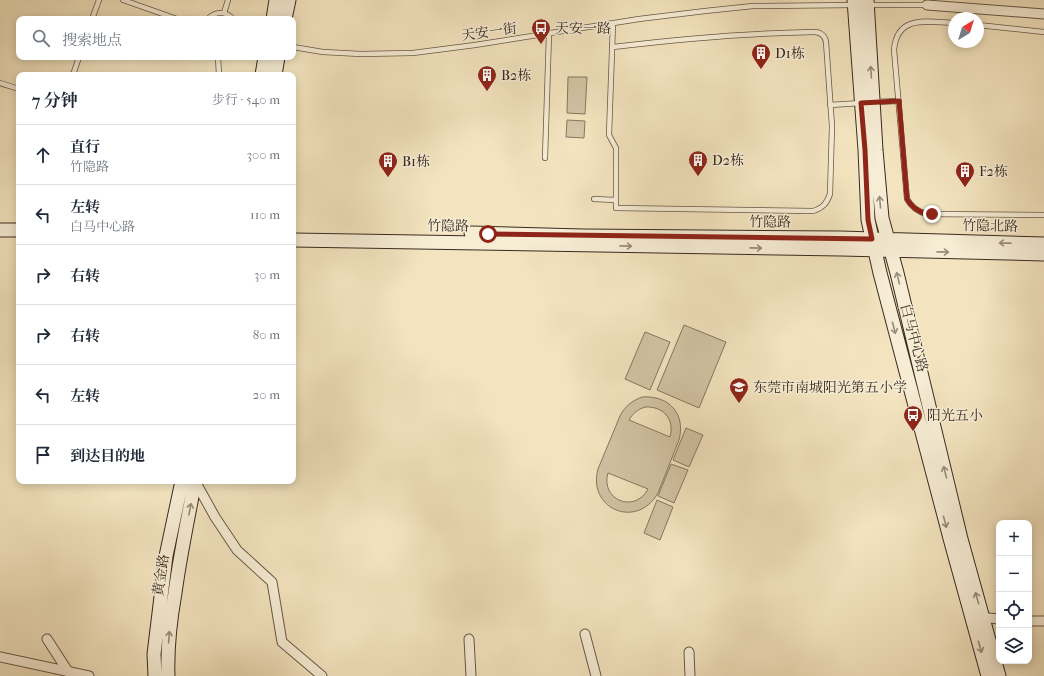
<!DOCTYPE html>
<html lang="zh">
<meta charset="utf-8">
<style>
body{margin:0;font-family:"IM FELL French Canon","Noto Serif SC",serif;background:#f6f6f7;color:#1f2937}
.controls{position:absolute;right:12px;bottom:12px;display:grid;overflow:hidden;border-radius:8px;box-shadow:0 2px 10px #0003}
.controls button{width:36px;height:36px;display:grid;place-items:center;padding:0;border:0;border-bottom:1px solid #e0e1e3;background:#fff;color:#1f2937;font:20px sans-serif}
.compass{position:absolute;left:948px;top:12px;width:36px;height:36px;border-radius:50%;background:#fff;box-shadow:0 2px 10px #0003;rotate:38deg}
.stop{position:absolute;width:12px;height:12px;margin:-9px;border:3px solid #8f2418;border-radius:50%;background:#fff}
.stop.end{background:#8f2418;border-color:#fff;box-shadow:0 1px 4px #0008}
.list{margin:0;padding:0;list-style:none}
h2{display:flex;justify-content:space-between;align-items:center;height:52px;margin:0;padding:0 16px;font-size:17px}
h2 small{font-size:13px;font-weight:400;color:#747a83}
.list li{display:grid;grid-template-columns:26px 1fr auto;gap:12px;align-items:center;box-sizing:border-box;height:60px;padding:0 16px;border-top:1px solid #e0e1e3}
.list b{display:block;font-size:15px;white-space:nowrap}
.list p{margin:0;font-size:13px;white-space:nowrap;color:#747a83}
.list em{font-size:13px;font-style:normal;color:#747a83}
.icon{flex:none;width:22px;height:22px;fill:none;stroke:currentColor;stroke-width:2;stroke-linecap:round;stroke-linejoin:round}
.map{position:relative;flex:none;width:1044px;height:676px;overflow:hidden}
.search{position:absolute;background:#fff;box-shadow:0 2px 10px #0003;left:16px;top:16px;width:280px;height:44px;display:flex;align-items:center;gap:10px;box-sizing:border-box;padding:0 14px;border-radius:8px;color:#747a83;font-size:15px}
.panel{position:absolute;background:#fff;box-shadow:0 2px 10px #0003;left:16px;top:72px;width:280px;height:412px;border-radius:8px}
.map>svg:first-child{display:block}
</style>
<div class="map">
<svg width="1044" height="676" viewBox="0 0 1044 676">
<rect width="100%" height="100%" fill="#f3e4bf"/>
<filter id="stains"><feTurbulence type="fractalNoise" baseFrequency=".005" numOctaves="4"/><feColorMatrix values="0 0 0 0 .2 0 0 0 0 .09 0 0 0 0 .02 0 0 0 .5 -.17"/></filter>
<radialGradient id="worn" r=".72"><stop offset=".6" stop-color="#630" stop-opacity="0"/><stop offset="1" stop-color="#630" stop-opacity=".3"/></radialGradient>
<path fill="#d3c4a4" stroke="#867762" fill-rule="evenodd" d="M568 77H587L585 114 567 113Z
M567 120 585 121 584 138 566 137Z
M684 325 726 342 699 408 657 390Z
M645 332 670 342 650 390 625 379Z
M642 397C669 395 686 414 679 440L658 493C637 530 587 509 598 469L620 416C625 406 632 401 642 397ZM645 407C663 406 675 419 670 437L629 420C633 413 637 410 645 407ZM608 473 648 489C635 514 600 500 608 473Z
M686 428 703 435 689 467 673 460Z
M671 464 688 470 674 503 658 496Z
M657 500 673 507 660 540 644 533Z"/>
<g fill="none" stroke-linecap="round" stroke-linejoin="round">
<g stroke="#675848" stroke-width="6">
<path id="lane" d="M123 0 177 19
M869 5H927
M224 13 228 0
M92 19 99 0
M208 19C215 11 226 11 233 19
M954 23C928 22 897 14 894 50L907 199C912 208 918 212 927 214L1044 215
M978 25 1044 32
M293 47 323 52 361 54 413 53 475 45 639 19 705 11 753 6 854 5
M613 47C680 39 747 33 814 32 821 32 825 36 826 42L832 126 830 194C827 203 823 208 813 211L616 208V148L609 135 613 23
M218 57 219 75
M73 75 79 57
M0 83 19 89
M874 102 899 101
M830 105 861 103
M545 158 549 34
M594 199 615 200"/>
</g>
<g stroke="#675848" stroke-width="11">
<path id="street" d="M927 5 1044 14
M195 481 215 517 237 550 272 582 282 642 322 676
M978 617 999 619
M1029 621H1044
M585 634 596 676
M47 639 69 673
M469 639 471 676
M689 652 690 676
M0 657 89 676"/>
</g>
<g stroke="#382a20" stroke-width="15">
<path id="secondary" d="M854 0 865 150 868 220 880 273 951 542 988 676
M867 0 876 150 882 218 897 273 961 539 999 676
M273 19 276 0
M285 19 289 0
M262 75 265 57
M275 75 278 57
M0 230H19
M471 233 583 236 840 238 1044 244
M293 240 841 249 1044 254
M155 676 154 654 166 556 182 481
M168 676C167 648 170 621 175 593 180 556 188 518 195 481"/>
</g>
<use href="#lane" stroke="#f7edd5" stroke-width="4.5"/>
<use href="#street" stroke="#f7edd5" stroke-width="9"/>
<use href="#secondary" stroke="#f7edd5" stroke-width="13"/>
</g>
<defs><path id="oneway-shaft" d="M-6 0H5M1.5-3L5.5 0L1.5 3" fill="none" stroke-width="1.6" stroke-linecap="round" stroke-linejoin="round"/></defs>
<g stroke="#988c7a">
<use href="#oneway-shaft" transform="translate(871 72) rotate(-94)"/>
<use href="#oneway-shaft" transform="translate(880 202) rotate(-95)"/>
<use href="#oneway-shaft" transform="translate(1005 243) rotate(-179)"/>
<use href="#oneway-shaft" transform="translate(626 246) rotate(1)"/>
<use href="#oneway-shaft" transform="translate(756 248) rotate(1)"/>
<use href="#oneway-shaft" transform="translate(943 252) rotate(1)"/>
<use href="#oneway-shaft" transform="translate(898 278) rotate(-104)"/>
<use href="#oneway-shaft" transform="translate(894 328) rotate(75)"/>
<use href="#oneway-shaft" transform="translate(945 472) rotate(-104)"/>
<use href="#oneway-shaft" transform="translate(190 509) rotate(-79)"/>
<use href="#oneway-shaft" transform="translate(945 522) rotate(75)"/>
<use href="#oneway-shaft" transform="translate(977 598) rotate(-106)"/>
<use href="#oneway-shaft" transform="translate(169 637) rotate(-86)"/>
<use href="#oneway-shaft" transform="translate(980 647) rotate(74)"/>
</g>
<g fill="none" stroke-linecap="round" stroke-linejoin="round">
<path stroke="#8f2418" stroke-width="5" d="M488 234 872 239 868 220 865 150 861 103 899 101 907 199C913 209 921 214 932 214"/>
</g>
<defs>
<g id="bus-pin" transform="scale(1)"><path d="M0 17L-7.5 6A9.5 9.5 0 1 1 7.5 6Z" fill="#8f2418" stroke="#f7edd5"/><path d="M-5-6H5V4H4V6H2V4H-2V6H-4V4H-5ZM-3.5-4V0h7V-4ZM-3.5 1.2v1.5H-2V1.2ZM2 1.2v1.5H3.5V1.2Z" fill="#fff"/></g>
<g id="building-pin" transform="scale(1)"><path d="M0 17L-7.5 6A9.5 9.5 0 1 1 7.5 6Z" fill="#8f2418" stroke="#f7edd5"/><path d="M-4-6H4V6H1V3H-1V6H-4ZM-2.5-4.3h1.7v1.8h-1.7ZM.8-4.3h1.7v1.8H.8ZM-2.5-1h1.7V.8h-1.7ZM.8-1h1.7V.8H.8Z" fill="#fff"/></g>
<g id="school-pin" transform="scale(1)"><path d="M0 17L-7.5 6A9.5 9.5 0 1 1 7.5 6Z" fill="#8f2418" stroke="#f7edd5"/><path d="M0-5L7-2L0 1L-7-2ZM-4 1L0 2.5L4 1V4Q0 6-4 4Z" fill="#fff"/></g>
</defs>
<g fill-rule="evenodd">
<use href="#bus-pin" x="541" y="28"/>
<use href="#building-pin" x="761" y="53"/>
<use href="#building-pin" x="487" y="75"/>
<use href="#building-pin" x="698" y="160"/>
<use href="#building-pin" x="388" y="161"/>
<use href="#building-pin" x="965" y="171"/>
<use href="#school-pin" x="739" y="387"/>
<use href="#bus-pin" x="913" y="415"/>
</g>
<g text-anchor="middle" dominant-baseline="central" stroke-width="3" stroke-linejoin="round" paint-order="stroke">
<g font-size="14" fill="#382a20" stroke="#f7edd5" text-anchor="start">
<text x="555" y="28">天安一路</text>
<text x="775" y="53">D1栋</text>
<text x="501" y="75">B2栋</text>
<text x="712" y="160">D2栋</text>
<text x="402" y="161">B1栋</text>
<text x="979" y="171">F2栋</text>
<text x="753" y="387">东莞市南城阳光第五小学</text>
<text x="927" y="415">阳光五小</text>
</g>
<g font-size="14" fill="#382a20" stroke="#f7edd5">
<text transform="translate(489 32) rotate(-8)">天安一街</text>
<text transform="translate(770 222) rotate(1)">竹隐路</text>
<text transform="translate(448 226) rotate(1)">竹隐路</text>
<text transform="translate(990 226) rotate(1)">竹隐北路</text>
<text transform="translate(914 338) rotate(75)">白马中心路</text>
<text transform="translate(161 575) rotate(-81)">黄金路</text>
</g>
</g>
<rect width="100%" height="100%" filter="url(#stains)"/>
<rect width="100%" height="100%" fill="url(#worn)"/>
</svg>
<div class="controls">
<button>+</button>
<button>−</button>
<button><svg class="icon" aria-label="locate" viewBox="0 0 24 24"><circle cx="12" cy="12" r="6"/><path d="M12 2v4M12 18v4M2 12h4M18 12h4"/></svg></button>
<button><svg class="icon" aria-label="layers" viewBox="0 0 24 24"><path d="M12 4l9 5-9 5-9-5zM3 14l9 5 9-5"/></svg></button>
</div>
<svg class="compass" viewBox="-18 -18 36 36"><path d="M0-13l5 13h-10z" fill="#e53935"/><path d="M0 13l5-13h-10z" fill="#747a83"/></svg>
<div class="stop" style="left:488px;top:234px"></div>
<div class="stop end" style="left:932px;top:214px"></div>
<div class="search"><svg class="icon" aria-label="search" viewBox="0 0 24 24"><circle cx="10" cy="10" r="6"/><path d="M15 15l6 6"/></svg>搜索地点</div>
<section class="panel">
<h2>7 分钟<small>步行 · 540 m</small></h2>
<ul class="list">
<li><svg class="icon" aria-label="ahead" viewBox="0 0 24 24"><path d="M12 20V5M6 11l6-6 6 6"/></svg><div><b>直行</b><p>竹隐路</p></div><em>300 m</em></li>
<li><svg class="icon" aria-label="left" viewBox="0 0 24 24"><path d="M17 20v-9H6M10 6l-5 5 5 5"/></svg><div><b>左转</b><p>白马中心路</p></div><em>110 m</em></li>
<li><svg class="icon" aria-label="right" viewBox="0 0 24 24"><path d="M7 20v-9h11M14 6l5 5-5 5"/></svg><div><b>右转</b></div><em>30 m</em></li>
<li><svg class="icon" aria-label="right" viewBox="0 0 24 24"><path d="M7 20v-9h11M14 6l5 5-5 5"/></svg><div><b>右转</b></div><em>80 m</em></li>
<li><svg class="icon" aria-label="left" viewBox="0 0 24 24"><path d="M17 20v-9H6M10 6l-5 5 5 5"/></svg><div><b>左转</b></div><em>20 m</em></li>
<li><svg class="icon" aria-label="arrive" viewBox="0 0 24 24"><path d="M6 21V4h12l-3 4 3 4H6"/></svg><div><b>到达目的地</b></div></li>
</ul>
</section>
</div>
